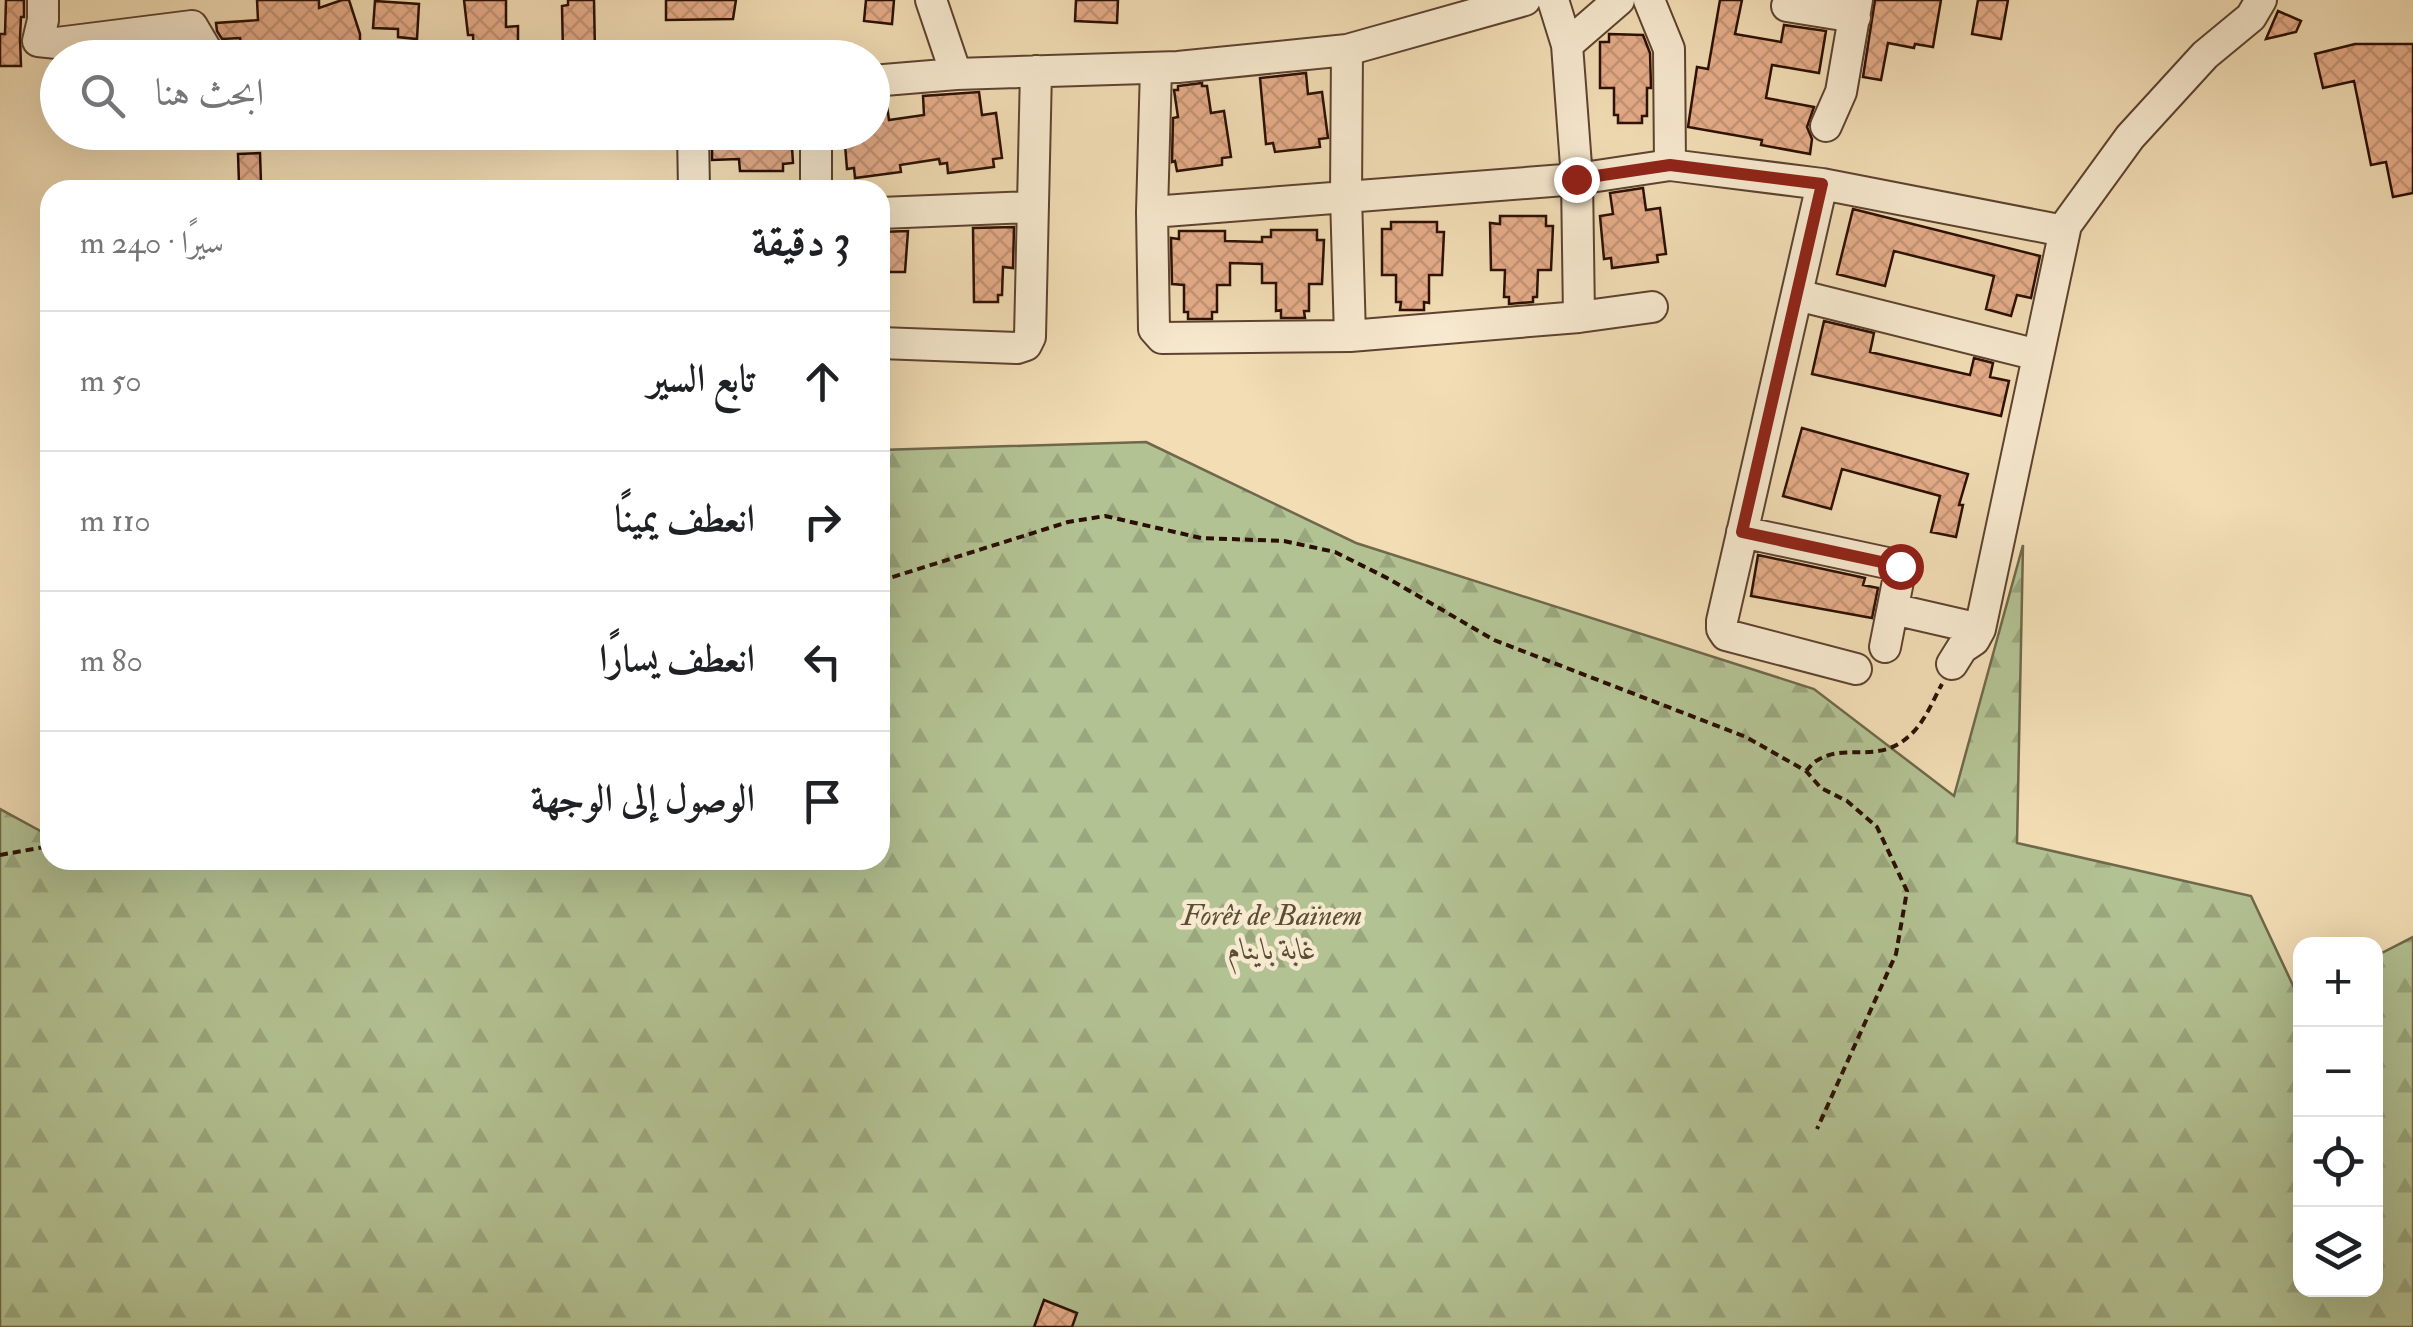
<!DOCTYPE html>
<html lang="ar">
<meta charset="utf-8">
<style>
body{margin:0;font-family:"IM FELL Double Pica",Amiri,serif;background:#f6f6f6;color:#202124;direction:rtl}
.controls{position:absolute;right:30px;bottom:30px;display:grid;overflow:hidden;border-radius:20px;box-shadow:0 10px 40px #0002}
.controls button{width:90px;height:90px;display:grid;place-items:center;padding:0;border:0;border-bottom:2px solid #e0e0e0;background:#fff;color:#202124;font:50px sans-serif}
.stop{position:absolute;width:30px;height:30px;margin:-22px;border:8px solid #8f2418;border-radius:50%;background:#fff}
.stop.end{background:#8f2418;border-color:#fff;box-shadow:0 2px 10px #0008}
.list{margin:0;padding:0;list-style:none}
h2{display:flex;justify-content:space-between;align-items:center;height:130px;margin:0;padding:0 40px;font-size:42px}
h2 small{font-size:32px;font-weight:400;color:#757577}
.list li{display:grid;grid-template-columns:65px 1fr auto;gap:30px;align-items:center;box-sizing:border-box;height:140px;padding:0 40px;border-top:2px solid #e0e0e0}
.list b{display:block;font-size:38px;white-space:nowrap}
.list em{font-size:32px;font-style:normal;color:#757577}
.icon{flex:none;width:55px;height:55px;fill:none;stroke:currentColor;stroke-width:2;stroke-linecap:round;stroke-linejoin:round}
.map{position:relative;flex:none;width:2413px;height:1327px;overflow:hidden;direction:ltr}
.search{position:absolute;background:#fff;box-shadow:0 10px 40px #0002;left:40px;top:40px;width:850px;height:110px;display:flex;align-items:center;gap:25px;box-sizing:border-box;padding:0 35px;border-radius:55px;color:#757577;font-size:38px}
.panel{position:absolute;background:#fff;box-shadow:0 10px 40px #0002;left:40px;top:180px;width:850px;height:690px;border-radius:30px;direction:rtl}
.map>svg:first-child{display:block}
</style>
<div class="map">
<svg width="2413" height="1327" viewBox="0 0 2413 1327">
<defs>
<pattern id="forest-firs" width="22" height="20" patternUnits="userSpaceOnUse" patternTransform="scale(2.5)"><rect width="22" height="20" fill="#b3c293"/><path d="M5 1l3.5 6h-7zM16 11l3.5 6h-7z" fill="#9aa67d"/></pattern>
<pattern id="building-cross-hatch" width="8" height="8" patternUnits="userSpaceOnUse" patternTransform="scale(2.5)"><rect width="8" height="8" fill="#e6ad8a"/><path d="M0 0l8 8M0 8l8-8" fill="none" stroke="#c59475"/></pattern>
</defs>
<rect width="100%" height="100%" fill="#f2ddb5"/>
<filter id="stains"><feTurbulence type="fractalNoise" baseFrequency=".002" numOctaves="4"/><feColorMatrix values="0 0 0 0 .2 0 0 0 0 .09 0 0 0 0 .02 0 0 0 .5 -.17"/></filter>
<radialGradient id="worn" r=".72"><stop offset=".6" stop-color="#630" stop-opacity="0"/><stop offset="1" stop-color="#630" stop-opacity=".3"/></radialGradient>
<path fill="url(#forest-firs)" stroke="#6f684a" stroke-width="2.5" d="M1146 442 1356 543 1814 689 1954 796 2023 545 2017 843 2251 896 2298 996 2300 995V1290H2376V956L2413 937V1327H0V809L46 834H50V860H880V450Z"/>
<path fill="url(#building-cross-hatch)" stroke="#2b0f02" stroke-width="2.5" d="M6 0H24V17H21L20 38 21 66H0V34H5Z
M257 0H319V8L342 0H349L360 34V45H329L330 48 306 50 307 58H243L240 38 222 39 217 31 216 23 258 20Z
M464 0H506V27L518 26V58H474L473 35H468Z
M568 0H594L595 52 563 53 562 6 568 5Z
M666 0H736L733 19 666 20Z
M866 0H894L892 24 864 21Z
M1076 0H1118L1117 23 1075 21Z
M1720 0H1742L1735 34 1781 42 1784 25 1826 31 1819 73 1772 65 1766 98 1814 107 1807 127 1812 139 1810 154 1761 145 1762 140 1688 127 1697 67 1708 69Z
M1875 0H1941L1933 47 1915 44 1914 48 1888 43 1881 80 1863 77Z
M1978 0H2008L2001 39 1972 34Z
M375 1 419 4 417 39 398 37V29L373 28Z
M2278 11 2301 21 2296 32 2266 39Z
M1609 34 1643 35 1650 53 1651 88H1647V116H1642V123H1618V115H1614V88H1600V42H1609Z
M2355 44H2413V193L2393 197 2386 162 2371 165 2354 81 2323 88 2315 54Z
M1306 73 1308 94 1322 92 1328 138 1319 139 1320 147 1275 152 1273 143 1266 144 1260 78Z
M1202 83V86H1207L1211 113 1224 111 1231 157 1222 158V165L1177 171 1175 161 1172 162 1173 118 1178 117 1174 90H1178V86Z
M979 92 982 115 996 113 1002 158 993 159 994 167 948 173 947 163 940 164 939 159 900 165 901 172 855 178 854 168 847 169 844 132H872V100L886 99 889 120 924 115 923 96Z
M712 132H791L793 163 783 164V171H740L739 159 712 160Z
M260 153 261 183 239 184 238 154Z
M1643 188 1646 210 1660 208 1666 254 1657 255 1658 262 1612 268 1611 258 1604 259 1600 216 1613 214 1610 193Z
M1853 209 2040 256 2031 298 2017 295 2011 316 1986 309 1994 276 1894 251 1885 286 1837 274Z
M1500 216H1546V226H1553L1551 270H1538L1537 297H1533V302L1509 304V297H1504L1505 270H1491L1490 223 1500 224Z
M1391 222H1437V232H1444L1442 275H1429V303L1424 302V310H1400L1401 302H1396V275H1382V229H1391Z
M1014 227 1013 268 1003 267 1002 295H998V302H974L973 228Z
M1271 230H1317V240H1324L1322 284H1309V311H1304L1305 318H1281V310L1276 311V283H1262V264L1230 263V285H1217V312H1212V319H1188V312H1184V285L1172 284 1171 238 1179 239V231H1225V241L1262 242V237H1271Z
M908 231 905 272H880V232Z
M1824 321 1874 333 1870 352 1970 375 1974 358 1993 363 1990 377 2009 381 2001 416 1812 374Z
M1802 428 1968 474 1959 505H1963L1956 537 1931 532 1940 496 1842 469 1831 509 1783 496Z
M1758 555 1865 578 1863 585 1878 588 1872 618 1751 596Z
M1044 1300 1077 1313 1072 1327H1034Z"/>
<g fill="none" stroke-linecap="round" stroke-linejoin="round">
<g stroke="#5d422f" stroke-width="34">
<path id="minor" d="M43 0V20L38 41 57 43 192 26 208 53
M931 0 956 74
M1553 0 1567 45 1577 179 1579 317
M1649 0 1669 49 1670 165
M1787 6 1855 17
M1567 45 1619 0
M1347 50 1346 196 1350 336
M1156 68 1152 212 1154 329 1162 338 1350 336 1579 317 1652 307
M872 81 956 74 1178 67 1347 50 1525 0
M1826 126 1841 92 1857 0
M693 132 694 190
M816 132V190
M1822 184 1722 621V629L1726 635 1856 669
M1152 212 1577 179 1670 165 1822 184 2064 231
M880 213 1033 207
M1797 295 2038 355
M880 343 1017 348 1026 345 1030 337 1036 71
M1742 532 1901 566 1885 647
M1893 609 1980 629
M1952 664 1962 648 1974 640 1980 629 2066 225 2130 137 2205 55 2251 17 2261 0"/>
</g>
<path stroke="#2b0f02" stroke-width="4" stroke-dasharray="8 5" stroke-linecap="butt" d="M880 581 1068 522 1105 516 1201 538 1284 541 1335 552 1389 579 1494 640 1746 737 1806 771 1821 788 1847 801 1877 827 1907 891 1896 954 1817 1129
M1806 771C1810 767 1813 762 1818 760 1845 743 1878 764 1908 737 1924 724 1932 702 1942 684
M0 855 50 846"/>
<use href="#minor" stroke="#f7e9cf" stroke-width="30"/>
</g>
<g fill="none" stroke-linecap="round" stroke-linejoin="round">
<path stroke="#8f2418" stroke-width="12" d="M1576 179 1670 165 1822 184 1742 532 1900 566"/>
</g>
<g text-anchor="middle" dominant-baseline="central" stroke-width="9" stroke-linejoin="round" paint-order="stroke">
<g font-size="30" font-style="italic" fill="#5b4e35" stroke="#f7e9cf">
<text x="1272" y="915">Forêt de Baïnem<tspan x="1272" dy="34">غابة باينام</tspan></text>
</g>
</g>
<rect width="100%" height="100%" filter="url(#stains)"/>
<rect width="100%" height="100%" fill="url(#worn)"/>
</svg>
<div class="controls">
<button>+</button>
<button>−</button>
<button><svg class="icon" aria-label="locate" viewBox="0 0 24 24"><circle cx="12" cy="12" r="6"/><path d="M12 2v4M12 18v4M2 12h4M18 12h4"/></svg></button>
<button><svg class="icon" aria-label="layers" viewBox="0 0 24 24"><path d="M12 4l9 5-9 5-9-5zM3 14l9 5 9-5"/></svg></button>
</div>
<div class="stop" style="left:1900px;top:566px"></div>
<div class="stop end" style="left:1576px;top:179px"></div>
<div class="search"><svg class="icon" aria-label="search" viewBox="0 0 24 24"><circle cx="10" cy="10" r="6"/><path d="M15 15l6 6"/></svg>ابحث هنا</div>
<section class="panel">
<h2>3 دقيقة<small>سيرًا · 240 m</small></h2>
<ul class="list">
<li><svg class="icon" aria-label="ahead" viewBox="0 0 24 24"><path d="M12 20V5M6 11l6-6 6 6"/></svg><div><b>تابع السير</b></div><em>50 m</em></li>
<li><svg class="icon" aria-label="right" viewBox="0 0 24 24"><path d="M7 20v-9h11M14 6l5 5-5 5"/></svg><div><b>انعطف يمينًا</b></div><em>110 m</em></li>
<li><svg class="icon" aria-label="left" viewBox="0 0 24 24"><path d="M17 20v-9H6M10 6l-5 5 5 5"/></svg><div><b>انعطف يسارًا</b></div><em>80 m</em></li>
<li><svg class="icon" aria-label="arrive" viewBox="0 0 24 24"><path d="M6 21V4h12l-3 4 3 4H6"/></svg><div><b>الوصول إلى الوجهة</b></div></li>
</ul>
</section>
</div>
